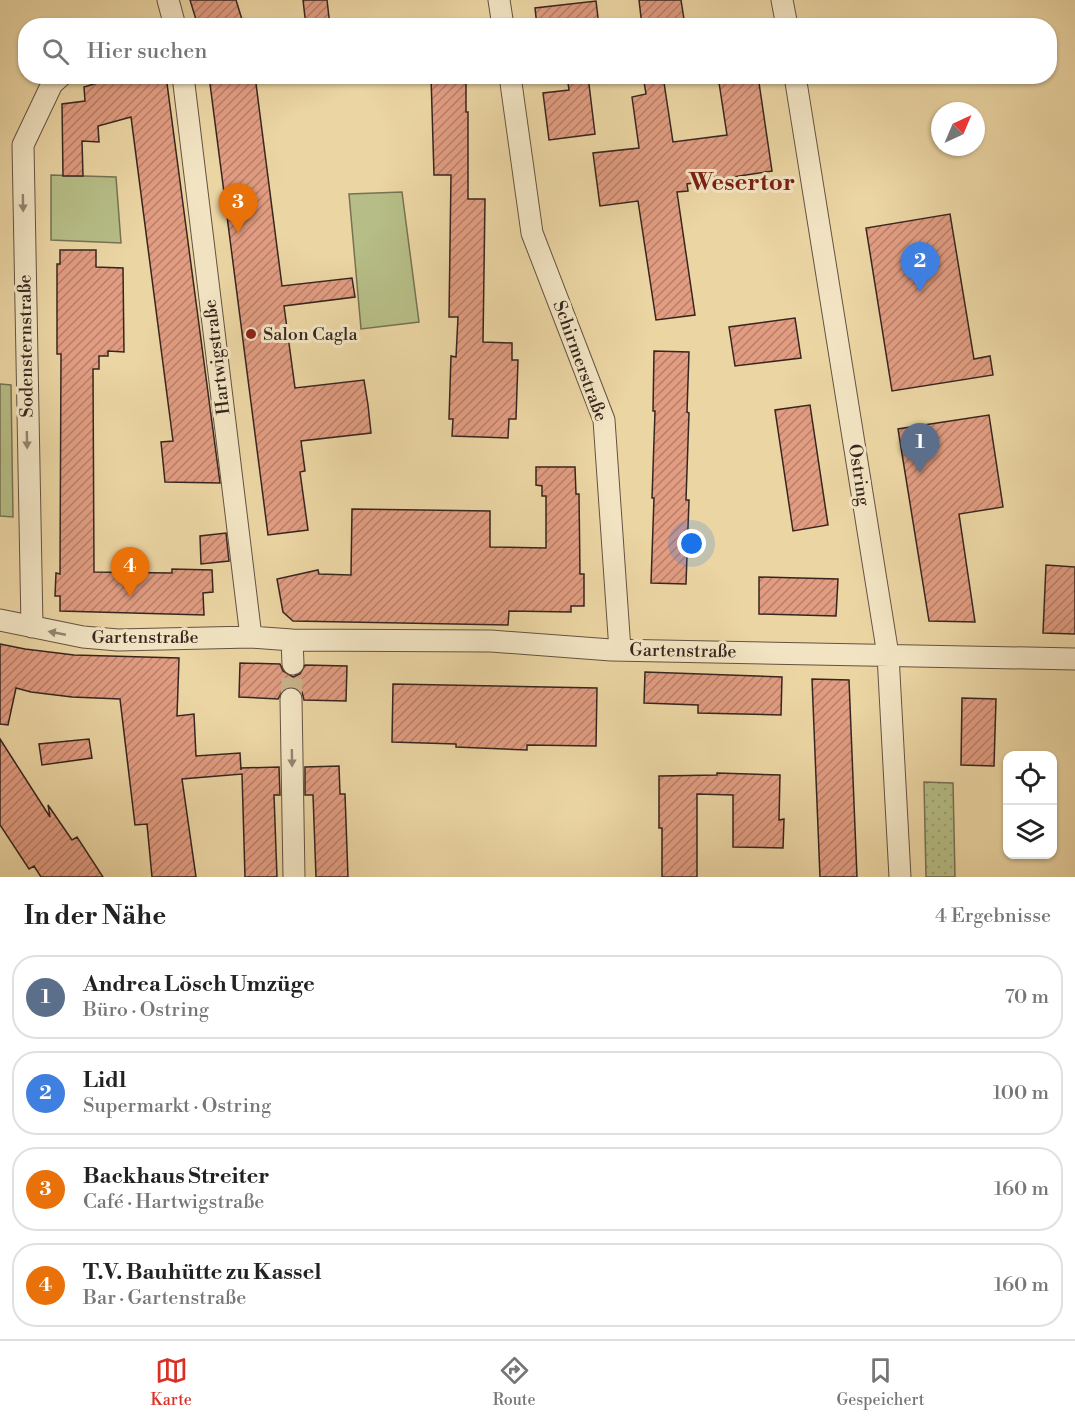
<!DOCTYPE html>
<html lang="de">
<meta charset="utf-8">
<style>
body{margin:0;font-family:"Libre Bodoni",serif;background:#f2f2f2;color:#222}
.controls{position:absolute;right:18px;bottom:18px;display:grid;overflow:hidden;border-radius:12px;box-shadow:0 2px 4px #0004}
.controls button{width:54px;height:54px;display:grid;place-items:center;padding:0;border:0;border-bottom:2px solid #e0e0e0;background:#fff;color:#222;font:30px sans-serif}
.compass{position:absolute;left:931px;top:102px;width:54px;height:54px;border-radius:50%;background:#fff;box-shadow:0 2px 4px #0004;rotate:44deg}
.you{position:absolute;left:692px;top:544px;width:21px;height:21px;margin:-15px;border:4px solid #fff;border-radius:50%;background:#1a73e8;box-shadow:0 0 0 9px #1a73e833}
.badge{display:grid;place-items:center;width:39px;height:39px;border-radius:50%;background:#d93025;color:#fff;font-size:20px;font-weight:700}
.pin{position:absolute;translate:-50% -50px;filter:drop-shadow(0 2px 3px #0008)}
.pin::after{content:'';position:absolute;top:32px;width:21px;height:18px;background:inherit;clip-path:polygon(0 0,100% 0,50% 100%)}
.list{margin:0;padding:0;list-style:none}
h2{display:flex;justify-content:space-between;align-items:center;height:78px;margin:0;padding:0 24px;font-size:26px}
h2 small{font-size:20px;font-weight:400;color:#767676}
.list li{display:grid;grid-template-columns:39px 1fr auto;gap:18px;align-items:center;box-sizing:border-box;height:84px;margin:0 12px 12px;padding:0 12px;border:2px solid #e0e0e0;border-radius:24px}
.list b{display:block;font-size:22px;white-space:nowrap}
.list p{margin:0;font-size:20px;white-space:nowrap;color:#767676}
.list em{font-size:20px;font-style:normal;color:#767676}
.icon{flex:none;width:33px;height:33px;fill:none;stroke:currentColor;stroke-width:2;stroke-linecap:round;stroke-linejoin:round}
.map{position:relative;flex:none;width:1075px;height:877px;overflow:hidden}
.search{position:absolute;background:#fff;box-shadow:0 2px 4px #0004;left:18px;right:18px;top:18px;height:66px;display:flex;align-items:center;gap:15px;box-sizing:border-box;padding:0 21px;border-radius:24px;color:#767676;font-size:22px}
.sheet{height:462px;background:#fff}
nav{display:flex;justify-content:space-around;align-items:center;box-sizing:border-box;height:84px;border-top:2px solid #e0e0e0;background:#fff;font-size:16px;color:#767676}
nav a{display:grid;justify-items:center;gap:3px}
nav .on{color:#d93025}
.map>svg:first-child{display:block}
</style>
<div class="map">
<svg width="1075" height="877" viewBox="0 0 1075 877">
<defs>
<pattern id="grass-dots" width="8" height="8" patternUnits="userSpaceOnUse" patternTransform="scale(1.5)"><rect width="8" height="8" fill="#b6bd86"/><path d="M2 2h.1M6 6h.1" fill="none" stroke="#9da273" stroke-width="1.8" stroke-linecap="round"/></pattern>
<pattern id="building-hatch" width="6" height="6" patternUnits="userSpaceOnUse" patternTransform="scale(1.5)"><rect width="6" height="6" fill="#e19c81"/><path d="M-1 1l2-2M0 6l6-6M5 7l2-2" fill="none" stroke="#b77f69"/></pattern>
</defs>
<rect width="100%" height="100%" fill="#ebd5a3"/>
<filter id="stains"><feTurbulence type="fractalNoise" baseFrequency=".00333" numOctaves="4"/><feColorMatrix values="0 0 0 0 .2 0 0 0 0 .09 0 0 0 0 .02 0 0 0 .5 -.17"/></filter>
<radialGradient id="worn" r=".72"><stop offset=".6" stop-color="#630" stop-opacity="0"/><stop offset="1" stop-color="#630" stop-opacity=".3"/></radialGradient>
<path fill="url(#grass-dots)" stroke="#767253" stroke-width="1.5" d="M924 782 953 783 955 877H926Z"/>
<path fill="#b6bd86" stroke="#767253" stroke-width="1.5" d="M51 175 116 177 121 243 51 240Z
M402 192 419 322 361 329 349 194Z
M0 384 11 385 13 517 0 516Z"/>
<path fill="url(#building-hatch)" stroke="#372620" stroke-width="1.5" d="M190 0H236L244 26H198Z
M303 0H327L330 26H306Z
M639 0H681L685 26H642Z
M596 1 599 26H537L535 8Z
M120 76H166L220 483 165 482 161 442 173 441 131 117 98 126 99 142 82 141 83 176H63L62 104 85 101 84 87Z
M209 76H255L282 286 352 278 355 297 284 306 295 388 364 380 368 405 371 433 301 441 305 471 300 472 308 530 268 535Z
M431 76H466V112H468V199H485L483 342 512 343V360H518L516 419H509L508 438 452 436 453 419H449L451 356 456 357 458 317H449L451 175H434Z
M567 76H588L595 134 549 140 543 93 569 90Z
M643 76H663L673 142 727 135 718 76H758L772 171 687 184 688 191 677 192 695 315 656 320 638 201 600 206 593 153 639 148 632 97 646 94Z
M950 214 974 359 990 356 993 375 892 391 866 228Z
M60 250H96V267L123 268 124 352 108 351V356H99V369H93L94 572 172 573V569L212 570 213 592 203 593 204 615 60 611V596H55L56 573 60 574 61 354H57V264H60Z
M795 318 801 358 735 366 729 327Z
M654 351 689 352 687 412 689 413 686 500H689L686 584 651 583 654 498H652L655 411H653Z
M810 405 828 525 793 531 775 410Z
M989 415 1003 507 959 514 975 622 929 621 898 429Z
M536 467H575L576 494H579L580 574H584V606H571V612L509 611 508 625 293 621 283 612 277 579 318 570 319 574 351 575 352 509 490 511V547L546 548V496H542V486L536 485Z
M226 533 229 561 201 564 200 536Z
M1046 565 1075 567V634L1043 633Z
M759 577 838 579 836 616 759 614Z
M0 644 25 649 74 655 179 658 177 716 194 714 196 756 240 753 241 770V768L279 767 280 795H274L277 877H245L242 774 182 779 196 877H152L147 824 135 825 120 699 72 697 31 692 16 688 8 725 0 724Z
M240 663 280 664 283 671 293 677 300 674 305 665 347 666 346 701 304 700 302 692 291 686 284 688 278 699 239 697Z
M645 672 782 677 781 715 698 713V705L644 703Z
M812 679 849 680 857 877H820Z
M393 684 597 688 596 746 527 745V750L456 747V744L392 742Z
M962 698 996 699 994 766 961 765Z
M0 739 50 817 48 805 72 840 77 837 103 877H41L34 866 29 869 0 825Z
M89 739 92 758 42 765 39 744Z
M339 766 340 794H345L348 877H316L313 795H305V767Z
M717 773 780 775 779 820 784 819 783 848 733 847V795L697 794V877H662V828H659V776L717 775Z"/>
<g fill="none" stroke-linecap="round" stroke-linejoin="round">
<path stroke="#c7b289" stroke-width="21" stroke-dasharray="21 10" stroke-linecap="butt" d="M291 699 293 664"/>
<g stroke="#645241" stroke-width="23">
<path id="street" d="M168 0 175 26
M499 0 503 26
M782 0 787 26
M183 76 251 637
M510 76 532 233 604 420 620 650
M795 76 888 655 900 877
M0 620 83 637 118 640 251 637 292 640 491 641 611 650 1075 659
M32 627 23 145 52 84 61 76
M292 640 293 664
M291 699 294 877"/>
</g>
<use href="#street" stroke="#f2e4c3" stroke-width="21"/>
</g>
<defs><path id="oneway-solid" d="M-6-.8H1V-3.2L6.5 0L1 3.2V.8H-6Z" transform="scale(1.5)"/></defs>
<g fill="#948572">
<use href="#oneway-solid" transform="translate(23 203) rotate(89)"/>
<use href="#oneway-solid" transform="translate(27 440) rotate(89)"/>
<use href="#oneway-solid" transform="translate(57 633) rotate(-169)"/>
<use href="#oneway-solid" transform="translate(292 758) rotate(89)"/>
</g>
<circle fill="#8f2418" stroke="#f2e4c3" stroke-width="2" cx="251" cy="334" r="6"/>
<g text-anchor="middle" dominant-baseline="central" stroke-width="6" stroke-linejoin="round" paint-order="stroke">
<g font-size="18" fill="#372620" stroke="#f2e4c3" text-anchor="start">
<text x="263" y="334">Salon Cagla</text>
</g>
<g font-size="18" fill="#372620" stroke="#f2e4c3">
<text transform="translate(26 346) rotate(-91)">Sodensternstraße</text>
<text transform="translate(217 357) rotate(-97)">Hartwigstraße</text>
<text transform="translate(580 361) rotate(70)">Schirmerstraße</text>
<text transform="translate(859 475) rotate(81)">Ostring</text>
<text x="145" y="637">Gartenstraße</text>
<text transform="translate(683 651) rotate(1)">Gartenstraße</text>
</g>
<g font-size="24" font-weight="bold" fill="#7a1f14" stroke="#f2e4c3">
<text x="742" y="183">Wesertor</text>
</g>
</g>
<rect width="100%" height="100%" filter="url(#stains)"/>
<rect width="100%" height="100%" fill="url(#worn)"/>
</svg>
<div class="controls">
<button><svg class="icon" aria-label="locate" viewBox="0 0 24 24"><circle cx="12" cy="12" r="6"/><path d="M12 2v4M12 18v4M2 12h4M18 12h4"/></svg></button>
<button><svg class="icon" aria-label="layers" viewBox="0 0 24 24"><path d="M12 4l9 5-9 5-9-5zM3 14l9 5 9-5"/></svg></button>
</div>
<svg class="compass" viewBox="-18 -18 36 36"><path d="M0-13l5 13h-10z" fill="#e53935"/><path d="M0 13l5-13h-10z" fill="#767676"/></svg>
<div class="you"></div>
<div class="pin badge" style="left:920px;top:473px;background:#5c6f8a">1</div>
<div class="pin badge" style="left:920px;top:292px;background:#3f7fe0">2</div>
<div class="pin badge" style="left:238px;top:233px;background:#e8710a">3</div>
<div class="pin badge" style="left:130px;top:597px;background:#e8710a">4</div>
<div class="search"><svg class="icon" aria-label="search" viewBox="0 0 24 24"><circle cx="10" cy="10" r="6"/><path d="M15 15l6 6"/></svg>Hier suchen</div>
</div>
<section class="sheet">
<h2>In der Nähe<small>4 Ergebnisse</small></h2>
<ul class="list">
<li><span class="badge" style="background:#5c6f8a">1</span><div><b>Andrea Lösch Umzüge</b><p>Büro · Ostring</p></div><em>70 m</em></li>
<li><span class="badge" style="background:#3f7fe0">2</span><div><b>Lidl</b><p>Supermarkt · Ostring</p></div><em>100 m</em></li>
<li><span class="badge" style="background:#e8710a">3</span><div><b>Backhaus Streiter</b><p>Café · Hartwigstraße</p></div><em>160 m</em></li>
<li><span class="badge" style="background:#e8710a">4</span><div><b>T.V. Bauhütte zu Kassel</b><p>Bar · Gartenstraße</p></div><em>160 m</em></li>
</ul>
</section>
<nav>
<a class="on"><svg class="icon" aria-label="map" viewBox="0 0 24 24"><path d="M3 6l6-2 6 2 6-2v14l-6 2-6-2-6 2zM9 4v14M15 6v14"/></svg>Karte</a>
<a><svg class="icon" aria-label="directions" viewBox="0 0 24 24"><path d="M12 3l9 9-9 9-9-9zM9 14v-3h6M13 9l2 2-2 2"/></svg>Route</a>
<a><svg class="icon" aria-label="saved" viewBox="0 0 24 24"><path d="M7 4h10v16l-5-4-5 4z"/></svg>Gespeichert</a>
</nav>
